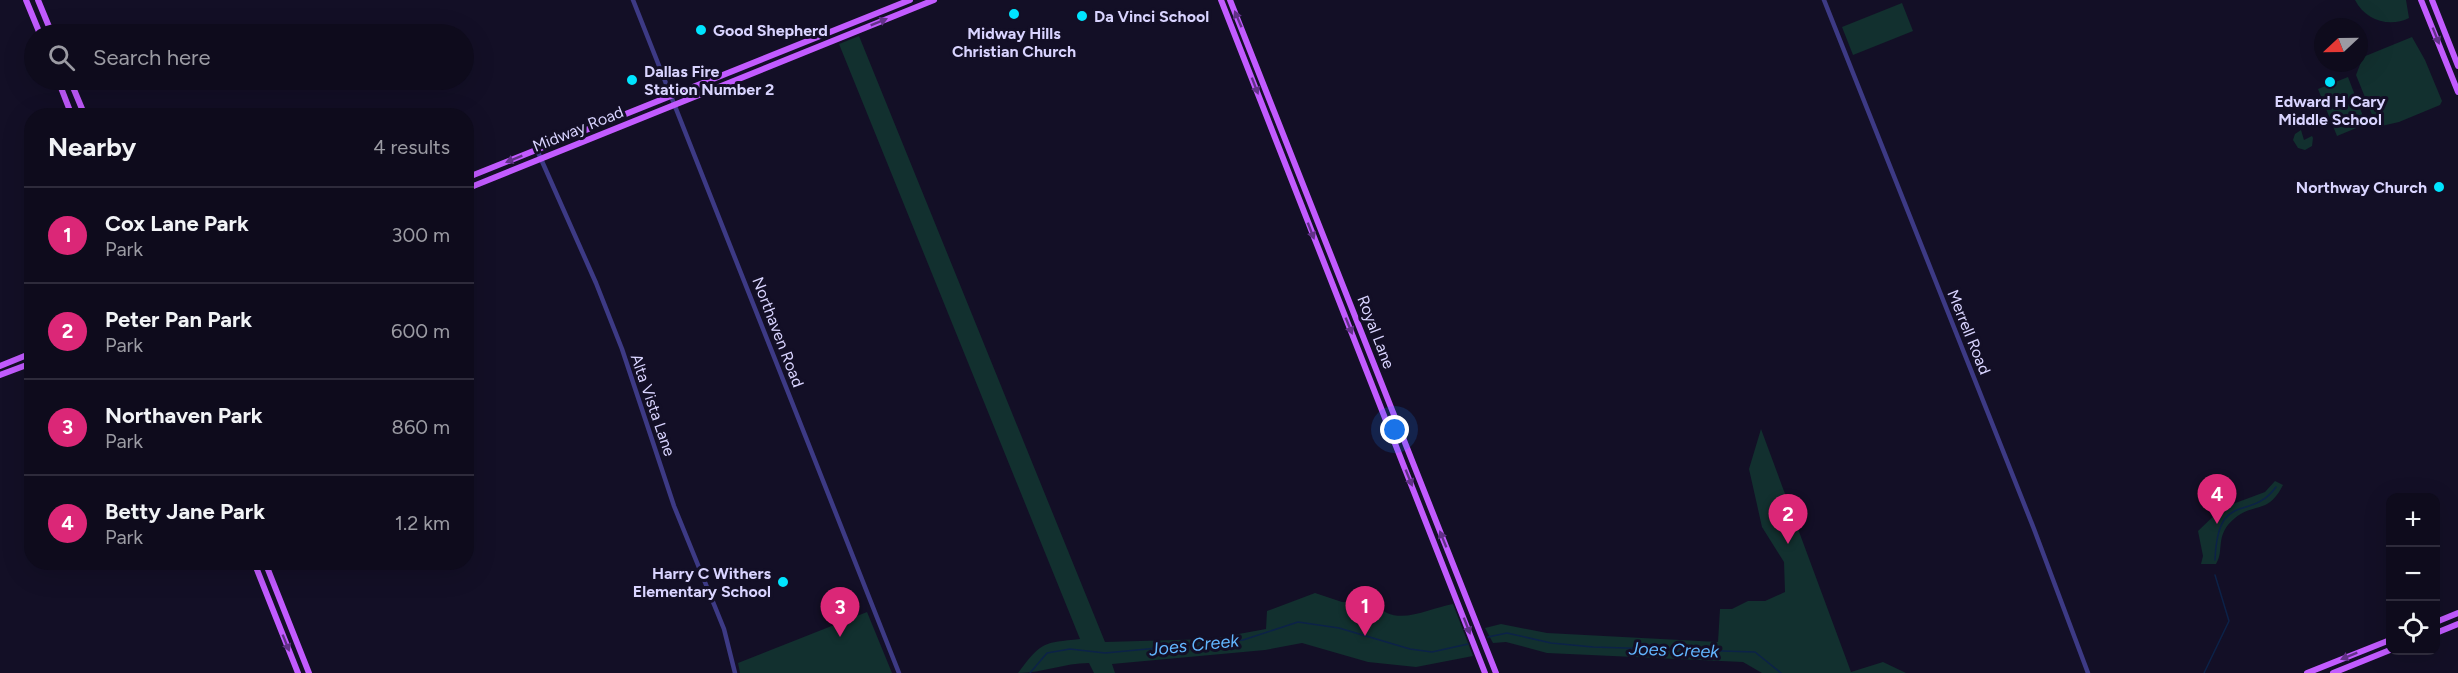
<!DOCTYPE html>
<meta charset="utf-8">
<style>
body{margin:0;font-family:Figtree,sans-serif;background:#1c1929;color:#f1f3f6}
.controls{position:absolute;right:18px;bottom:18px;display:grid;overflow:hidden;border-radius:12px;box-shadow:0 6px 24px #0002}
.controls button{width:54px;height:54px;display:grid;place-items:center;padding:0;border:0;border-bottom:2px solid #2e2b3b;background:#0e0b1c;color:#f1f3f6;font:30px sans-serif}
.compass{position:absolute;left:2314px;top:18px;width:54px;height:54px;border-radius:50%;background:#0e0b1c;box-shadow:0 6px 24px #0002;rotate:248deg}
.you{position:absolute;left:1395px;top:430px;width:21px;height:21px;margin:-15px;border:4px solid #fff;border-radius:50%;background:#1a73e8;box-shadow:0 0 0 9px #1a73e833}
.badge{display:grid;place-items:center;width:39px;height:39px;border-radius:50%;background:#db2777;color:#fff;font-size:20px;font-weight:700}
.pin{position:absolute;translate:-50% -50px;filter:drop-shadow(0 2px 3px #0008)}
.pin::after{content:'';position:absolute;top:32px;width:21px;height:18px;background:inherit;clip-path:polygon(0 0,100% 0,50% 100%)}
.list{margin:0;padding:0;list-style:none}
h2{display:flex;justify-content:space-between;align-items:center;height:78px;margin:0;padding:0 24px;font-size:26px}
h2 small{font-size:20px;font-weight:400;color:#9b9ba3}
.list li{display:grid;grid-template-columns:39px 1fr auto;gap:18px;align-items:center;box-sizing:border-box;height:96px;padding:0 24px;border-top:2px solid #2e2b3b}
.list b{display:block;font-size:22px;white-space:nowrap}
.list p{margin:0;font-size:20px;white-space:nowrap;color:#9b9ba3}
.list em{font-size:20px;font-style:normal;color:#9b9ba3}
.icon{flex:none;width:33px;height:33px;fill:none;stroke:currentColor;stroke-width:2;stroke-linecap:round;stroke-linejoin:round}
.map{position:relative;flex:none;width:2458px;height:673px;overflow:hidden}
.search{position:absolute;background:#0e0b1c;box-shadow:0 6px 24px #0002;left:24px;top:24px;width:450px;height:66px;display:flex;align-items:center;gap:15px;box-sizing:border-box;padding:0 21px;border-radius:33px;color:#9b9ba3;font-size:22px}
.panel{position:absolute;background:#0e0b1c;box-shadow:0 6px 24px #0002;left:24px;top:108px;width:450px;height:462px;border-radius:24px}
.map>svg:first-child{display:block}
</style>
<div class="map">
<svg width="2458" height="673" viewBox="0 0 2458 673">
<rect width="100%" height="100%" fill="#130f26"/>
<path fill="#12302f" d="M2355 0H2406L2409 18C2389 28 2365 20 2355 0Z
M1902 3 1913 31 1853 55 1842 27Z
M859 36 1105 642 1211 639 1266 629 1267 611 1315 593 1342 602 1375 603C1394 629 1429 608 1453 604L1473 656 1416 667 1368 662 1302 643 1265 650 1112 664 1115 673H1094L1089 663C1064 663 1043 673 1018 673 1042 641 1043 643 1080 639L839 44Z
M2412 37 2425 60 2442 101 2440 105 2399 122 2377 127 2356 75 2363 57Z
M2348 77 2366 124 2337 136 2318 89Z
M2301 130 2304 140 2312 136 2313 138 2312 146 2305 150 2298 148 2293 140 2295 134Z
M1761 429 1851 672 1883 662 1906 673H1762L1743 662 1547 653 1506 642 1493 643 1485 628 1501 624 1547 633 1718 642 1720 609H1732L1748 601H1765L1785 592 1784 562 1762 527 1749 469Z
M2275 481 2283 485C2268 515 2254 502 2235 518 2214 535 2225 550 2216 564H2201L2203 556 2198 531 2222 508 2265 492Z
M867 612 892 673H740L738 663Z"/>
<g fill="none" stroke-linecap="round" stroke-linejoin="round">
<path stroke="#0c2248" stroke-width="1.5" d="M2215 560C2218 488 2250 523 2276 487
M1488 637 1507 633 1551 643 1593 647 1755 652 1781 673
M1030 673 1047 653 1070 649 1105 653 1243 640 1298 622 1339 628 1410 649 1432 652 1468 644
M2204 673 2229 621 2215 575"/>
<path stroke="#3d3a85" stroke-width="4.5" d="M633 0 899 673
M1824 0 2034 529 2088 673
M537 150 596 283 622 349 674 506 724 629 735 673"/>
<path stroke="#c25bff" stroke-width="6" d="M26 0 40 34
M38 0 52 34
M1221 0 1485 673
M1230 0 1496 673
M2421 0 2458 92
M2432 0 2458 66
M58 80 72 116
M70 80 85 116
M466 178 910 0
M466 189 934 0
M0 366 32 353
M0 375 32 363
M254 562 298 673
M265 562 309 673
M2436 622 2458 613
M2436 633 2458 624
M2307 673 2390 640
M2333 673 2390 650"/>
</g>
<defs><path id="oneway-solid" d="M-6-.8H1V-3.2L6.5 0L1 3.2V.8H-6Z" transform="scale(1.5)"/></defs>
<g fill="#623188">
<use href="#oneway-solid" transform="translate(1238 19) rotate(-113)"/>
<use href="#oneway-solid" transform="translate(879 22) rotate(-22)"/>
<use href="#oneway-solid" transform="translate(2436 36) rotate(68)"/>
<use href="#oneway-solid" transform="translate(1255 86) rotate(69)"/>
<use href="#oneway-solid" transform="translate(514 159) rotate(158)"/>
<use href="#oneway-solid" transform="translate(1311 231) rotate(69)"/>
<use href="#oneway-solid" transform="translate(1349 326) rotate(68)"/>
<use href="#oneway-solid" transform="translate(1409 478) rotate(68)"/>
<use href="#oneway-solid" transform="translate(1443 539) rotate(-112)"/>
<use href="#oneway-solid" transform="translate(1467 626) rotate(69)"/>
<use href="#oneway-solid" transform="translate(286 643) rotate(68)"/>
<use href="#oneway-solid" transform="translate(2349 656) rotate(158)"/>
</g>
<g fill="#00e5ff" stroke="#130f26" stroke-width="2">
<circle cx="1014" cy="14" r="6"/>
<circle cx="1082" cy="16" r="6"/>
<circle cx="701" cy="30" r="6"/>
<circle cx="632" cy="80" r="6"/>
<circle cx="2330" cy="82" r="6"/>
<circle cx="2439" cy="187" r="6"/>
<circle cx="783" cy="582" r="6"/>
</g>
<g text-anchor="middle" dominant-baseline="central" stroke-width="6" stroke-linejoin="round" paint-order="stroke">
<g font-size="16" font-weight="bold" fill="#d9d4ff" stroke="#130f26" text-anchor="start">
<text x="1094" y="16">Da Vinci School</text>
<text x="713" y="30">Good Shepherd</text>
<text x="1014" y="33" text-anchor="middle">Midway Hills<tspan x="1014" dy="18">Christian Church</tspan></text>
<text x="644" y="71">Dallas Fire<tspan x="644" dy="18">Station Number 2</tspan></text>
<text x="2330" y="101" text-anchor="middle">Edward H Cary<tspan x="2330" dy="18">Middle School</tspan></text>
<text x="2427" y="187" text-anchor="end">Northway Church</text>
<text x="771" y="573" text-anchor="end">Harry C Withers<tspan x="771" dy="18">Elementary School</tspan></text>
</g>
<g font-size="16" fill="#d9d4ff" stroke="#130f26">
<text transform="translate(578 129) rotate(-22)">Midway Road</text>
<text transform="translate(778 332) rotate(69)">Northaven Road</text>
<text transform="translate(1376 332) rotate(69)">Royal Lane</text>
<text transform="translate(1969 332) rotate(68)">Merrell Road</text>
<text transform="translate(653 405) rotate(71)">Alta Vista Lane</text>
</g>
<g font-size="18" font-style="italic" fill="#62b6ff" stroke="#130f26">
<text transform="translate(1194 645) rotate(-6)">Joes Creek</text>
<text transform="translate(1674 650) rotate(2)">Joes Creek</text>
</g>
</g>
</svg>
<div class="controls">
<button>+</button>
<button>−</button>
<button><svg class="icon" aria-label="locate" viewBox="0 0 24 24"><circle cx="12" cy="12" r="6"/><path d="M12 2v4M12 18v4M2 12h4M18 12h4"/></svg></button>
</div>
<svg class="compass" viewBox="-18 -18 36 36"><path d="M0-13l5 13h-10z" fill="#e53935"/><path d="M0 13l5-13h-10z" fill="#9b9ba3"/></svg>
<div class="you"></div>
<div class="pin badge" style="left:1365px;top:636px">1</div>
<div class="pin badge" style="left:1788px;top:544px">2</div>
<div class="pin badge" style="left:840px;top:637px">3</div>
<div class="pin badge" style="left:2217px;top:524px">4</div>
<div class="search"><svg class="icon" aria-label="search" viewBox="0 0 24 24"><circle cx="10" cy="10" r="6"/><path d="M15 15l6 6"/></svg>Search here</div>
<section class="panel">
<h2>Nearby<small>4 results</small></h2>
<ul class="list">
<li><span class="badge">1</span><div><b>Cox Lane Park</b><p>Park</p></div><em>300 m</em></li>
<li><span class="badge">2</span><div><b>Peter Pan Park</b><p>Park</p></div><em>600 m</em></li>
<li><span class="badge">3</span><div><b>Northaven Park</b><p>Park</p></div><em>860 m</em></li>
<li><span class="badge">4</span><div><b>Betty Jane Park</b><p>Park</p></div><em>1.2 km</em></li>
</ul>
</section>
</div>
